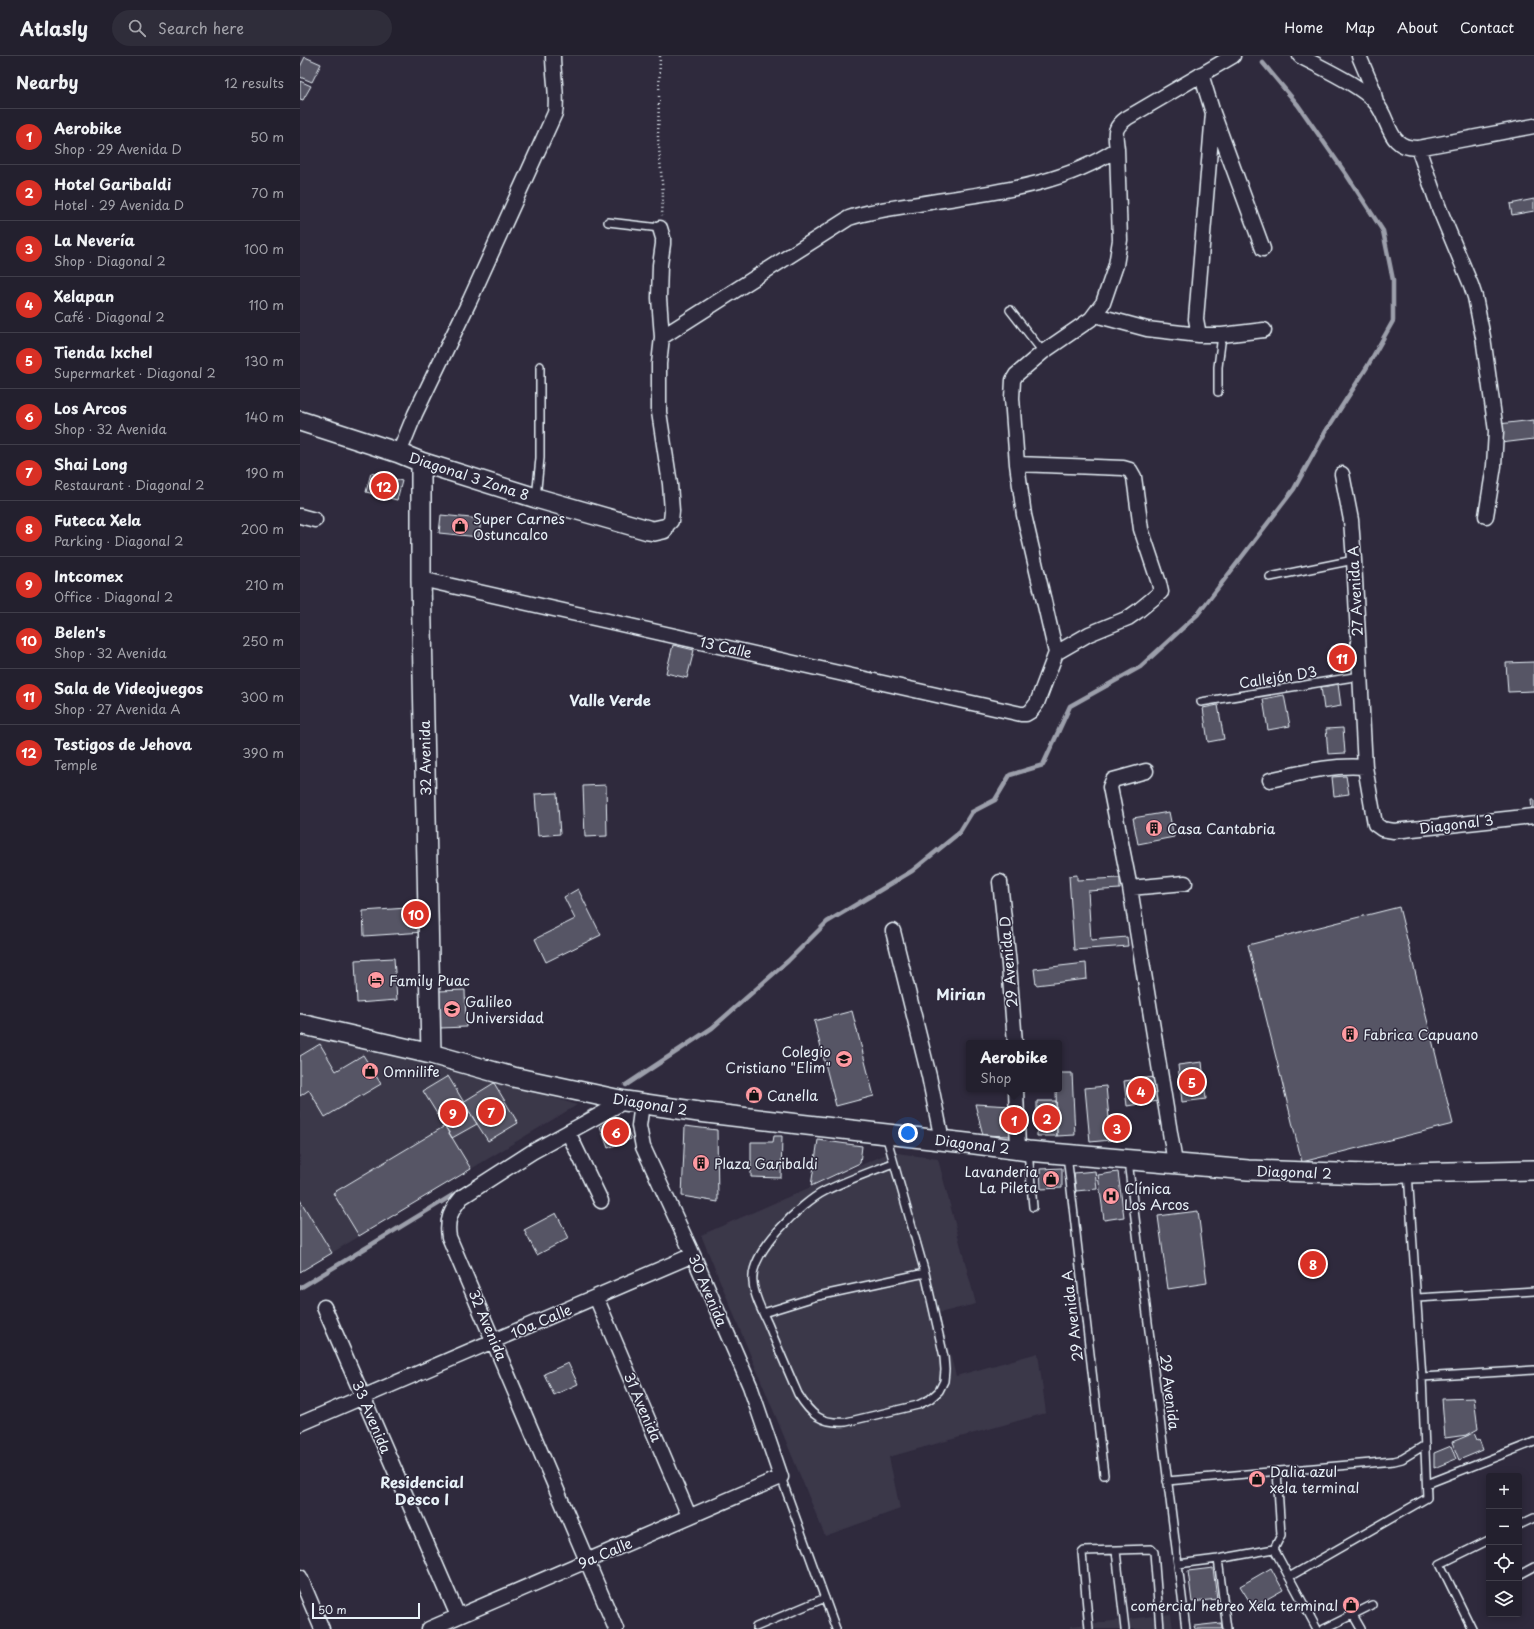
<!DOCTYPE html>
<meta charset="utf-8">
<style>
body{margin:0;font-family:"Playpen Sans",sans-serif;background:#2f2d3a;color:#f1f3f6}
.controls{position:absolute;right:12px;bottom:12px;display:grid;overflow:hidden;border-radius:4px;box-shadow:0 2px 10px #0003}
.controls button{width:36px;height:36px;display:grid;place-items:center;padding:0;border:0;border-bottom:1px solid #403e4a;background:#23202e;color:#f1f3f6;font:20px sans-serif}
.scale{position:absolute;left:12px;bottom:10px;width:108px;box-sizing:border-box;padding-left:4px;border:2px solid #e8f1f8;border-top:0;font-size:11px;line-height:14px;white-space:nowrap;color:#e8f1f8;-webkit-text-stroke:3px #2f2a3d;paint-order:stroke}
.you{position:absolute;left:608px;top:1077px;width:14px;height:14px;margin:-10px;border:3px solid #fff;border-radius:50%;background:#1a73e8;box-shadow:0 0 0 6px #1a73e833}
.badge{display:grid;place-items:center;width:26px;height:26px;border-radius:50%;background:#d93025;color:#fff;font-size:13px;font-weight:700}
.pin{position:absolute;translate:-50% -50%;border:2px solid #fff;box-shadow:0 1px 4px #0006}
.popup{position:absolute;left:666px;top:984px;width:96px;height:52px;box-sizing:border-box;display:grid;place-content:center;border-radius:4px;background:#23202e;filter:drop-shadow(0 1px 3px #0005);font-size:13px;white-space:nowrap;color:#a3a3aa}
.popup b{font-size:15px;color:#f1f3f6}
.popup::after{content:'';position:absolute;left:50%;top:100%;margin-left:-8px;border:8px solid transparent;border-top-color:#23202e}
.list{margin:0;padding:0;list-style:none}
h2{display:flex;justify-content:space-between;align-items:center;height:52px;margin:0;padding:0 16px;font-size:17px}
h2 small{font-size:13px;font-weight:400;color:#a3a3aa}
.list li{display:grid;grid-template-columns:26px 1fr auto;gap:12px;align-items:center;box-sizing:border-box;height:56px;padding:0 16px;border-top:1px solid #403e4a}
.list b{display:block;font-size:15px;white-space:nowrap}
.list p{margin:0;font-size:13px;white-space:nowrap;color:#a3a3aa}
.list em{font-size:13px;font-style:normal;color:#a3a3aa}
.icon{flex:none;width:22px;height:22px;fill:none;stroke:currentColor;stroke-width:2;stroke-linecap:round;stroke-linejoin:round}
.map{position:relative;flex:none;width:1234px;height:1573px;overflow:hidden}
header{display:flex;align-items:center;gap:24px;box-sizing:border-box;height:56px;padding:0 20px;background:#23202e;border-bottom:1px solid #403e4a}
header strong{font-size:19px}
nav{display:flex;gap:22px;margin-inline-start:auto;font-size:14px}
.search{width:280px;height:36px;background:#2f2d3a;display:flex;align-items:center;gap:10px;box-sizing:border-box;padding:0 14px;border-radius:22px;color:#a3a3aa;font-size:15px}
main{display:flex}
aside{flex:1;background:#23202e}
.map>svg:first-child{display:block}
</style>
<header>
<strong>Atlasly</strong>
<div class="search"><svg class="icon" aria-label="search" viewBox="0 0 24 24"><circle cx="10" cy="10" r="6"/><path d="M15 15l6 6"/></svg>Search here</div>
<nav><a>Home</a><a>Map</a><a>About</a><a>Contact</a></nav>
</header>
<main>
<aside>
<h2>Nearby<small>12 results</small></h2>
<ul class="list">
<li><span class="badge">1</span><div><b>Aerobike</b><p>Shop · 29 Avenida D</p></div><em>50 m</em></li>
<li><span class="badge">2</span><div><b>Hotel Garibaldi</b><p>Hotel · 29 Avenida D</p></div><em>70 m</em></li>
<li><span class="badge">3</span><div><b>La Nevería</b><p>Shop · Diagonal 2</p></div><em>100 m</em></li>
<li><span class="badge">4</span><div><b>Xelapan</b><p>Café · Diagonal 2</p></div><em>110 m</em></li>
<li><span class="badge">5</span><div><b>Tienda Ixchel</b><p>Supermarket · Diagonal 2</p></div><em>130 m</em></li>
<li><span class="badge">6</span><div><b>Los Arcos</b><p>Shop · 32 Avenida</p></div><em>140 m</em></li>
<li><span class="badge">7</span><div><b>Shai Long</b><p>Restaurant · Diagonal 2</p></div><em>190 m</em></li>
<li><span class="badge">8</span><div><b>Futeca Xela</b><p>Parking · Diagonal 2</p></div><em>200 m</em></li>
<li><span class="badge">9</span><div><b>Intcomex</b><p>Office · Diagonal 2</p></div><em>210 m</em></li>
<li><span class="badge">10</span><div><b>Belen's</b><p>Shop · 32 Avenida</p></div><em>250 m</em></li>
<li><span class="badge">11</span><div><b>Sala de Videojuegos</b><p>Shop · 27 Avenida A</p></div><em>300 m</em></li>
<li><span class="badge">12</span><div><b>Testigos de Jehova</b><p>Temple</p></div><em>390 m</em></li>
</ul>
</aside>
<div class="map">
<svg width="1234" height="1573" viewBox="0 0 1234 1573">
<rect width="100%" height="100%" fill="#2f2a3d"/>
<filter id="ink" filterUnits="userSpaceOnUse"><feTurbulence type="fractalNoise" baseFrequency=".025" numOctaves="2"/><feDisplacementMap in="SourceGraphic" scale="8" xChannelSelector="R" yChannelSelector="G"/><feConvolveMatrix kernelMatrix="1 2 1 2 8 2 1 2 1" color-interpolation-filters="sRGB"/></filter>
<g filter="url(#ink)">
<path fill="#3b3749" d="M0 978 78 991 198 1024 277 1049 0 1216Z
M591 1096 638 1103 676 1248 639 1257 656 1320 738 1297 746 1357 589 1401 600 1453 525 1480 401 1179Z
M871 1558 873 1573H771V1570Z"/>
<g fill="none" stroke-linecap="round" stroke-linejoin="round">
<path stroke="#9c9fab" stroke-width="4.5" d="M326 1029 412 972 488 905 527 866 612 815 659 777 672 756 695 744 710 719 743 709 770 650 840 611 898 558 994 433 1026 375 1067 311 1093 265V224L1083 175 1046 118 998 49 963 7
M282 1061 291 1055
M0 1232 161 1134"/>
</g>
<path fill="#575565" stroke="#e8f1f8" d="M5 1 21 8 12 26 0 21V11Z
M0 25 11 30 3 44 0 43Z
M1234 143V155L1212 159 1210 148Z
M1234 364V383L1201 387 1199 368Z
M71 417 102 425 97 444 66 436Z
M141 459 181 463 179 481 139 477Z
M373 589 394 594 387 622 366 617Z
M1049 589 1051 613 1034 615 1032 591Z
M1234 606V635L1208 636 1206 607Z
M1038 628 1041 650 1024 653 1021 631Z
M984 639 990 670 968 674 963 643Z
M918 649 924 683 908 686 903 652Z
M1043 672 1045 697 1028 698 1026 673Z
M1046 720 1049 738 1034 740 1032 721Z
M306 729 307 780 285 781 283 730Z
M257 737 260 778 238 780 235 738Z
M1231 743H1234V755H1232Z
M869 756 874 781 838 788 833 762Z
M777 819V824L820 822V833L788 835 791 884 827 881 828 890 774 894 769 820Z
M278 833 301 879 246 906 235 883 275 863 264 841Z
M122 851 124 876 64 880 63 855Z
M1099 851 1153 1068 1002 1106 948 889Z
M94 902 97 944 57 947 55 904Z
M786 907 787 923 736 929 734 913Z
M165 934 166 971 140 972 138 935Z
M552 955 574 1040 536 1050 514 965Z
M20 988 36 1015 63 999 81 1028 25 1061 9 1034 0 1040V1000Z
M902 1006 906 1043 882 1046 878 1009Z
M759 1017H772L775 1079 757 1080 756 1033H759Z
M148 1020 177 1068 152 1082 123 1035Z
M855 1021 858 1045 827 1050 824 1025Z
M194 1027 218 1067 188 1085 163 1046Z
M806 1030 811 1084 790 1086 785 1032Z
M737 1045H756L757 1080H737Z
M675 1048 712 1050 710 1080 683 1079Z
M824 1059 826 1083 811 1084 809 1061Z
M317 1063 326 1068 331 1083 308 1092 300 1070Z
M145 1070 171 1113 59 1180 33 1137Z
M385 1070 417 1074 418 1146 382 1140Z
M474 1080H482L481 1122 451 1121V1086H473Z
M518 1084 562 1090 560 1107 511 1130Z
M762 1112V1132L741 1133 740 1113Z
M795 1115 797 1133 776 1135 774 1117Z
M818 1116 824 1161 804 1164 798 1119Z
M0 1144 32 1197 0 1216Z
M898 1155 907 1227 868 1233 858 1160Z
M256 1157 269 1182 237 1199 224 1174Z
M268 1307 278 1328 254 1339 244 1318Z
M1174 1342 1178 1373 1167 1379 1145 1382 1142 1343Z
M1174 1377 1177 1384 1179 1383 1183 1394 1159 1404 1152 1386Z
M1151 1390 1156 1403 1134 1412V1397Z
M913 1512 917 1543 892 1546 888 1515Z
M971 1512 983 1534 953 1551 940 1530Z
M921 1567 922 1573H895L894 1570Z"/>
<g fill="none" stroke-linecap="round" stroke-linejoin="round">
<g stroke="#e8f1f8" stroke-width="10">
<path id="lane" d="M308 166 360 172
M710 254 743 296
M918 336V311L922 279
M236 442 240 402V310
M970 521 1054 504
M901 646 1060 620
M586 1079 625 1217 644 1301 645 1314 644 1325 639 1335 630 1343 618 1349 546 1366C521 1368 511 1359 498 1338 488 1315 478 1292 468 1268 462 1255 454 1240 453 1226 449 1197 501 1147 525 1135 547 1124 570 1116 593 1107
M728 1095 733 1151
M767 1099 804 1419
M828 1105 886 1573
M1117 1242 1234 1235
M463 1257 518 1240 625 1217
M1122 1321 1234 1314
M977 1415 981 1479 974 1493 1017 1573
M481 1421 536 1573
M867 1425 1094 1405 1102 1403 1125 1389
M1127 1428 1234 1386
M1219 1469 1234 1462
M816 1495 825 1573
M918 1503 927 1573
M878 1508 918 1503 974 1493
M1219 1519 1234 1511
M989 1521 1127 1442 1122 1321 1108 1117
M1053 1559 1061 1573
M456 1571 525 1542
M789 1573 782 1497 784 1495 851 1493 854 1496 860 1573
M1024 1573 1072 1549
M1172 1573 1140 1508 1189 1484"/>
</g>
<g stroke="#e8f1f8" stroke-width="17">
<path id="street" d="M1000 0C1020 11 1062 30 1076 47 1091 65 1087 93 1118 92L1234 70
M1059 0 1073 33 1076 47
M901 18 913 57 963 193
M1118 92 1139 152 1171 229 1175 241 1183 281 1196 375 1194 410 1186 460
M360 172 363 182V188L360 209 359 242 362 281 359 308V356L370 428 372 455 371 465 363 473
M795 259 847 273 899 279H922L964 274
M899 279 896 263 913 57
M362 281 549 162C570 155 591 152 612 149 682 137 757 133 817 93
M99 397 115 358 170 244 255 57C258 41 253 18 253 0
M717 408 823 412 830 414 834 421 841 473 859 527 861 536 838 555 828 562 789 578 756 597
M1042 418 1051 464 1054 504 1065 711 1075 768 1082 773 1094 775 1234 760
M0 460 15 464
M121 523 721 658H726L731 655 737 647 756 597 724 459 717 408 712 342 713 324 716 319 743 296 791 263 803 247 816 209 820 184 817 93C815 77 813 72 827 62L933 0
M846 715 813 724 810 731 830 832 875 1107
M970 724C1001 717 1033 708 1065 711
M700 826 709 909 715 987
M830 832 885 827
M593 875 629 1020 642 1084
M716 1033 718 1094
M268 1076 301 1145
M296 1241 389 1460
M24 1251 158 1560
M0 1368 393 1199
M0 1521 22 1573
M129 1573 481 1421 450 1330 393 1199 343 1091 339 1070 342 1048
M316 1573 149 1181C146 1164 151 1154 162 1141L232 1096 325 1045"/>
</g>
<g stroke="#e8f1f8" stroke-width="22">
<path id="secondary" d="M0 365 99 397 121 406 236 442 348 474 354 475 363 473
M121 406V523L131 998
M0 968 131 998 213 1021 325 1045 399 1056 507 1069 675 1088 728 1095 948 1114 1067 1118 1234 1114"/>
</g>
<path stroke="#e8f1f8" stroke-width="2.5" stroke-dasharray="1 3" stroke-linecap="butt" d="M360 0 358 81 363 138 362 160"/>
<use href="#lane" stroke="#2f2a3d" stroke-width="7"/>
<use href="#street" stroke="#2f2a3d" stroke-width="14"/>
<use href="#secondary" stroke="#2f2a3d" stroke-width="19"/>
</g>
</g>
<defs>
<g id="shop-disc" transform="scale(0.9)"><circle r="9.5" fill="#ff9aa2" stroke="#2f2a3d"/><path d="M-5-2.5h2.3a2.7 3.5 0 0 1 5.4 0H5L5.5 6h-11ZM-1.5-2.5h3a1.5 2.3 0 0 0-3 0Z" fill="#111"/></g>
<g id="building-disc" transform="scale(0.9)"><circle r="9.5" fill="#ff9aa2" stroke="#2f2a3d"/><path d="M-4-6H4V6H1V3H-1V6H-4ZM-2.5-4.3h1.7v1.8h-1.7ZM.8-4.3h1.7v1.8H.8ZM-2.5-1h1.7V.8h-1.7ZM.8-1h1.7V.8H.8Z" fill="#111"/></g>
<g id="hotel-disc" transform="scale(0.9)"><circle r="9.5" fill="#ff9aa2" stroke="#2f2a3d"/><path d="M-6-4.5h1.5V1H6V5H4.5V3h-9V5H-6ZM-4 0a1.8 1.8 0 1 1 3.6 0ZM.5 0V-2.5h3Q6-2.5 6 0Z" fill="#111"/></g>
<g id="university-disc" transform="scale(0.9)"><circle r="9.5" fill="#ff9aa2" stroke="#2f2a3d"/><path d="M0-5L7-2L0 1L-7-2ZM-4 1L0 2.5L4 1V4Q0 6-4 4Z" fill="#111"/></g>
<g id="school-disc" transform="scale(0.9)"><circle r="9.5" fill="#ff9aa2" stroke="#2f2a3d"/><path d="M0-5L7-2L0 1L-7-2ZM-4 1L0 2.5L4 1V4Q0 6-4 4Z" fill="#111"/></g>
<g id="hospital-disc" transform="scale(0.9)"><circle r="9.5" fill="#ff9aa2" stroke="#2f2a3d"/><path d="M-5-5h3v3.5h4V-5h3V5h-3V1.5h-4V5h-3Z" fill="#111"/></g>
</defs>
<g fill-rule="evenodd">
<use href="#shop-disc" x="160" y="470"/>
<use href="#building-disc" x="854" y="772"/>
<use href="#hotel-disc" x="76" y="924"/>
<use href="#university-disc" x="152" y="953"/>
<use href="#building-disc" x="1050" y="978"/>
<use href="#school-disc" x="544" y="1003"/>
<use href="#shop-disc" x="70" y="1015"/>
<use href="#shop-disc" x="454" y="1039"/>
<use href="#building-disc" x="401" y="1107"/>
<use href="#shop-disc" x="751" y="1123"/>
<use href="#hospital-disc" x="811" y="1140"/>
<use href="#shop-disc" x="957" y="1423"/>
<use href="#shop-disc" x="1051" y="1549"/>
</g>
<g text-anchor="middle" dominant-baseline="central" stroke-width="3" stroke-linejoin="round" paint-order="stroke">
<g font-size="14" fill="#e8f1f8" stroke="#2f2a3d">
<text transform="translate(169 420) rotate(18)">Diagonal 3 Zona 8</text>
<text transform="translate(1055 535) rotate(-93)">27 Avenida A</text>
<text transform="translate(426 591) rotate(13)">13 Calle</text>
<text transform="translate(978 621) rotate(-9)">Callejón D3</text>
<text transform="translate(125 702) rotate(-91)">32 Avenida</text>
<text transform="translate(1156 768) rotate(-7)">Diagonal 3</text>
<text transform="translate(708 906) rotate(-95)">29 Avenida D</text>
<text transform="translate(350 1048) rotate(9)">Diagonal 2</text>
<text transform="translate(672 1088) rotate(7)">Diagonal 2</text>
<text transform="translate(994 1116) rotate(2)">Diagonal 2</text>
<text transform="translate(408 1234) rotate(67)">30 Avenida</text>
<text transform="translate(772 1260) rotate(-97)">29 Avenida A</text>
<text transform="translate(241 1265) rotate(-23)">10a Calle</text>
<text transform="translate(188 1269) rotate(67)">32 Avenida</text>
<text transform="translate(870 1336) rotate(83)">29 Avenida</text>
<text transform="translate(343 1351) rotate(67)">31 Avenida</text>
<text transform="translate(72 1361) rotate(67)">33 Avenida</text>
<text transform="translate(305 1497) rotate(-23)">9a Calle</text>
</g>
<g font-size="14" fill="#e8f1f8" stroke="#2f2a3d" text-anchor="start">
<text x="173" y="462">Super Carnes<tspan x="173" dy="16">Ostuncalco</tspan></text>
<text x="867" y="772">Casa Cantabria</text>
<text x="89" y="924">Family Puac</text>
<text x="165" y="945">Galileo<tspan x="165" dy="16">Universidad</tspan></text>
<text x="1063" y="978">Fabrica Capuano</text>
<text x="531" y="995" text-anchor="end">Colegio<tspan x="531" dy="16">Cristiano "Elim"</tspan></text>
<text x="83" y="1015">Omnilife</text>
<text x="467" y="1039">Canella</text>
<text x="414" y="1107">Plaza Garibaldi</text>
<text x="738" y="1115" text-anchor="end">Lavanderia<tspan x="738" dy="16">La Pileta</tspan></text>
<text x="824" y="1132">Clínica<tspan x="824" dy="16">Los Arcos</tspan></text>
<text x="970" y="1415">Dalia azul<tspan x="970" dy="16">xela terminal</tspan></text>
<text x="1038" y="1549" text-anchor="end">comercial hebreo Xela terminal</text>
</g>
<g font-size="15" font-weight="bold" fill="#e8f1f8" stroke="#2f2a3d">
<text x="310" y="643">Valle Verde</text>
<text x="661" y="937">Mirian</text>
<text x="122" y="1425">Residencial<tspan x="122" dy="17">Desco I</tspan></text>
</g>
</g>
</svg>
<div class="controls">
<button>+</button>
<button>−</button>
<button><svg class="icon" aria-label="locate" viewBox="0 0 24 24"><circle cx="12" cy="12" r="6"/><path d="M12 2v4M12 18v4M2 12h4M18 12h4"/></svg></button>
<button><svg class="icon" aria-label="layers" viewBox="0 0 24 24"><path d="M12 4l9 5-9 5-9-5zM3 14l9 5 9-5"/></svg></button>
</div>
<div class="scale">50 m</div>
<div class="you"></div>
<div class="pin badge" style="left:714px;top:1064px">1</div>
<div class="popup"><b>Aerobike</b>Shop</div>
<div class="pin badge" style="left:747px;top:1062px">2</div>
<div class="pin badge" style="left:817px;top:1072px">3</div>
<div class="pin badge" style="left:841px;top:1035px">4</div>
<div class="pin badge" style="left:892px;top:1026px">5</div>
<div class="pin badge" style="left:316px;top:1076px">6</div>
<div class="pin badge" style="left:191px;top:1056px">7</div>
<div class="pin badge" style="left:1013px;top:1208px">8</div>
<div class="pin badge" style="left:153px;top:1057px">9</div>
<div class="pin badge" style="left:116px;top:858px">10</div>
<div class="pin badge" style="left:1042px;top:602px">11</div>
<div class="pin badge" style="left:84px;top:430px">12</div>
</div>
</main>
